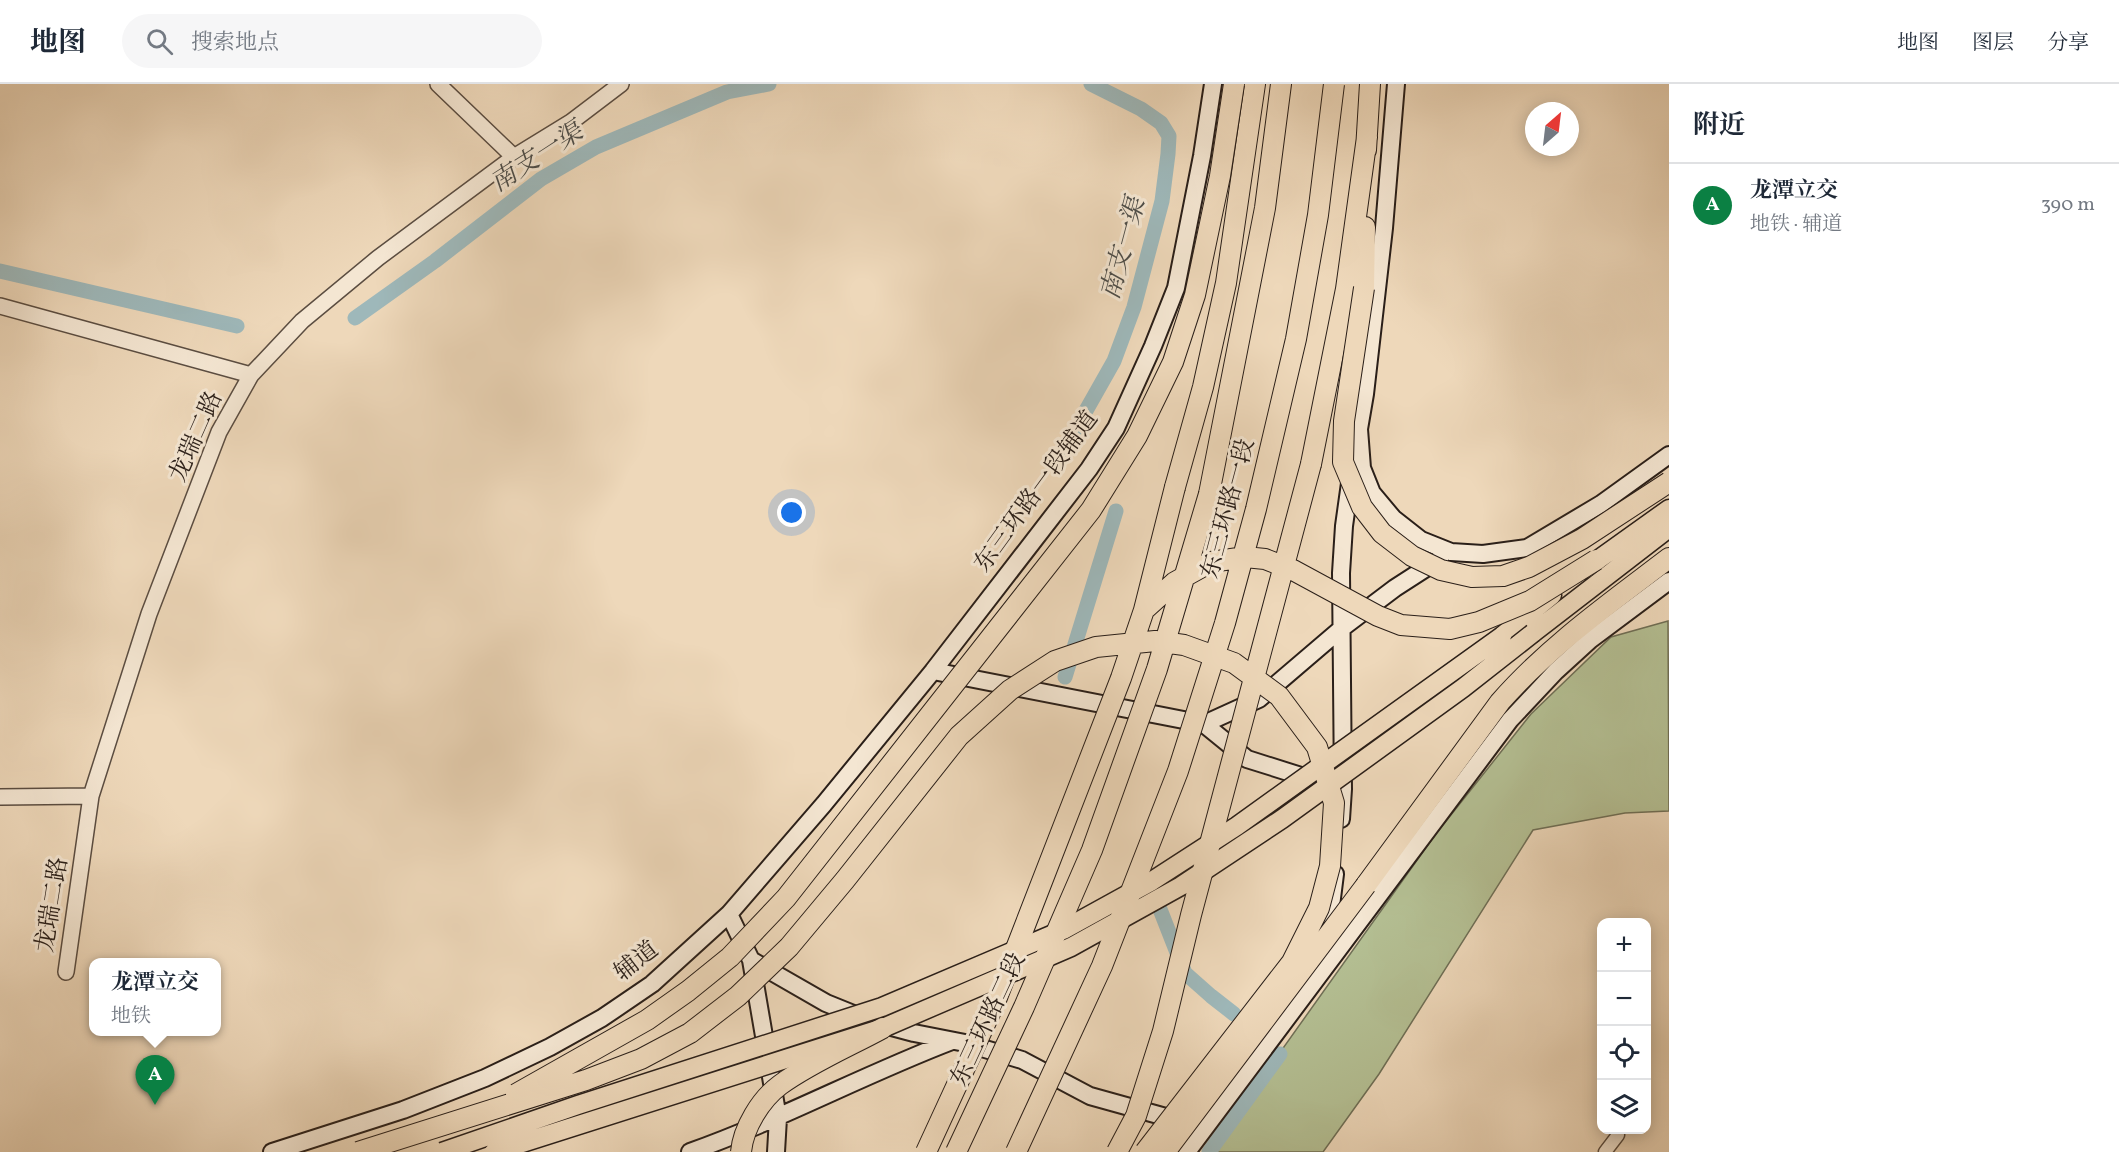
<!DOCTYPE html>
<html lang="zh">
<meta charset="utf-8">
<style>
body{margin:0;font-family:Vollkorn,"Noto Serif SC",serif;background:#f6f6f7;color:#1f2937}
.controls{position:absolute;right:18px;bottom:18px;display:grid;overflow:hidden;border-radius:12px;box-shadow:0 3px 15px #0003}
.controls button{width:54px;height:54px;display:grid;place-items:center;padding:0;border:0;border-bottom:2px solid #e0e1e3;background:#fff;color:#1f2937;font:30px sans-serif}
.compass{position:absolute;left:1525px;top:18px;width:54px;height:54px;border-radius:50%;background:#fff;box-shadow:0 3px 15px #0003;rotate:28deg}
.you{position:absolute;left:792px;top:429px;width:21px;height:21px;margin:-15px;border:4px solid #fff;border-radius:50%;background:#1a73e8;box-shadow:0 0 0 9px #1a73e833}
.badge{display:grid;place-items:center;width:39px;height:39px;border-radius:50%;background:#0b8043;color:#fff;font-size:20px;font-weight:700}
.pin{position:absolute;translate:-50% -50px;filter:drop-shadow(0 2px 3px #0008)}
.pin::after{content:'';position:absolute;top:32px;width:21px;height:18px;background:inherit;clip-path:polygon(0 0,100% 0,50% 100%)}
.popup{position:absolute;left:89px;top:874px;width:132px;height:78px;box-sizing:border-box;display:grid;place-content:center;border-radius:12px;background:#fff;filter:drop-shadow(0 2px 4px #0005);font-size:20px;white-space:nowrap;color:#747a83}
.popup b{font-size:22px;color:#1f2937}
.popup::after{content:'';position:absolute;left:50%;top:100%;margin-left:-12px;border:12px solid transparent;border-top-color:#fff}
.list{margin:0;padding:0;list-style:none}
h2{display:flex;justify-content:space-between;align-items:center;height:78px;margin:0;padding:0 24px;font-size:26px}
h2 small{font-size:20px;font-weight:400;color:#747a83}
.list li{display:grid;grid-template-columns:39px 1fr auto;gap:18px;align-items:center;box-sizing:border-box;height:84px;padding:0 24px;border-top:2px solid #e0e1e3}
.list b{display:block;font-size:22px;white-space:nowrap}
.list p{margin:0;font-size:20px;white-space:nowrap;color:#747a83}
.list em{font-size:20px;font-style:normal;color:#747a83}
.icon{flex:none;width:33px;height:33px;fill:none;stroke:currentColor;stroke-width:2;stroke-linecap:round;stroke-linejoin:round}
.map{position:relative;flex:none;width:1669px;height:1068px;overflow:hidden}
header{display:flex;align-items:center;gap:36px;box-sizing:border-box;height:84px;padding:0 30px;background:#fff;border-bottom:2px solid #e0e1e3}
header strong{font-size:28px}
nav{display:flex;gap:33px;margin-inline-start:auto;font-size:21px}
.search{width:420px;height:54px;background:#f6f6f7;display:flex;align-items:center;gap:15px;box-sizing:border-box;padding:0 21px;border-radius:33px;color:#747a83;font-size:22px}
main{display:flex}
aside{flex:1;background:#fff}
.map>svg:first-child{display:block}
</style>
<header>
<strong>地图</strong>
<div class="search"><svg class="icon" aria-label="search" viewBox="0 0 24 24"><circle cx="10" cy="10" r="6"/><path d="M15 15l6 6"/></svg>搜索地点</div>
<nav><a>地图</a><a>图层</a><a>分享</a></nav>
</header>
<main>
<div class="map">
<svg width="1669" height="1068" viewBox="0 0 1669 1068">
<rect width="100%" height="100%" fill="#eed8ba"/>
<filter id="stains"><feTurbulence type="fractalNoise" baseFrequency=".00333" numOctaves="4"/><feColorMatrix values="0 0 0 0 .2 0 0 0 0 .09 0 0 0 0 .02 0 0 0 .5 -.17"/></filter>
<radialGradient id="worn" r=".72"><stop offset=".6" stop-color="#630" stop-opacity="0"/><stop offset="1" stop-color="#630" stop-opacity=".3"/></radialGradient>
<path fill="#b4bf93" stroke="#6f6f56" stroke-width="1.5" d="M1668 537 1669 727 1625 729 1533 746 1379 990 1323 1068H1209L1435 751 1531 630 1611 553Z"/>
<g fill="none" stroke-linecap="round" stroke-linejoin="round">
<path stroke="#9eb8ba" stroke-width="15" d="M0 187 237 242
M355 234 435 177 541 95 596 63 727 8 769 0
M1062 369 1114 277 1134 223 1162 117 1168 70 1169 52 1161 39 1141 25 1091 0
M1065 593 1116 427
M1154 810 1185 889 1211 912 1234 930
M1209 1068 1280 970"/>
<g stroke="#5b4d41" stroke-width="15">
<path id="minor" d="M1605 1068 1618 1051"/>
</g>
<g stroke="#5b4d41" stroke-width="18">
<path id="tertiary" d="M438 0 514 73
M0 222 251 291
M0 713 91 712
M66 888 91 712 149 530 219 348 251 291 302 237 378 174 514 73 571 38 621 0"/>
</g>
<g stroke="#2a1f19" stroke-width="20">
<path id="secondary" d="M1396 0 1384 144 1365 310 1359 345 1362 384 1372 409 1393 434 1421 456 1451 468 1483 470 1527 464 1601 420 1669 371
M933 587 1204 640 1247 675 1339 704
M1204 640 1259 615 1342 544 1395 504 1440 475
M1341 735 1343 705 1341 489 1344 442 1351 392
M729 830 751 876 778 1034 776 1068
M1327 854 1335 790
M751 876 826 919 873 938 914 949 965 959 1022 976 1090 1012 1180 1037
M272 1068 403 1026 485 994 550 963 602 934 652 900 729 830 824 720 933 587 1089 385 1116 344 1153 262 1176 204 1202 72 1213 0
M690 1068C780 1036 863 991 952 957
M1187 1068 1510 636 1556 587 1590 556 1669 497"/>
</g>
<g stroke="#2a1f19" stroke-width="21">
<path id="primary" d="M1585 485 1669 425
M1533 549 1669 444
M1502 552 1552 511"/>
</g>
<g stroke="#2a1f19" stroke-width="22">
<path id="trunk" d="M1366 66 1370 0
M1364 204 1365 143
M1311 380 1346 205 1367 53
M1175 403 1203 303 1226 199 1255 0
M1209 410 1265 124 1281 0
M1366 801 1500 618C1549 562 1610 519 1669 474"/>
</g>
<use href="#minor" stroke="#f4e6d2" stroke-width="12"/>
<use href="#tertiary" stroke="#f4e6d2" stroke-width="15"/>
<use href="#secondary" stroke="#f4e6d2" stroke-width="16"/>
<use href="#primary" stroke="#eed8ba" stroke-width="18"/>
<use href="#trunk" stroke="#eed8ba" stroke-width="20"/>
<g stroke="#2a1f19" stroke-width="21" stroke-linecap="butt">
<path id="primary-bridge" d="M442 1068 578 1021 882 923 1063 846 1152 797 1237 742 1502 552
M494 1068 883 944 1071 863 1181 802 1282 735 1463 604 1533 549"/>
</g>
<g stroke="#2a1f19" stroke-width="22" stroke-linecap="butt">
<path id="trunk-bridge" d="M1364 204 1344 337 1343 378 1362 423 1382 449 1412 472 1441 486 1472 493 1503 492 1529 483 1582 455 1669 398
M1144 526 1175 498 1211 478 1245 473 1265 475 1293 486 1378 532 1401 541 1450 545 1479 538 1530 517 1596 476
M516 1010 647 936 688 907 730 873 786 814 1091 426 1137 352 1173 278 1195 211 1220 92 1234 0
M358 1068 586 996 641 975 690 949 738 912 789 863 845 796 959 652 1010 606 1055 577 1096 563 1155 557 1184 561 1234 579 1279 612 1317 663 1334 719 1330 782 1319 824 1292 878 1145 1068
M741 1068C743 1044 761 1015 780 1001 810 979 850 962 883 944
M926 1068 996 916 1121 594 1144 526 1175 403
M956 1068 1024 923 1092 766 1157 585 1209 410
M1016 1068 1102 882 1178 687 1225 539 1256 425 1296 255 1318 131 1334 0
M1117 1068 1136 1032 1163 947 1191 831 1311 380
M1165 1068 1366 801"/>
</g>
<use href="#primary-bridge" stroke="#eed8ba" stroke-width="18"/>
<use href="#trunk-bridge" stroke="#eed8ba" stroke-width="20"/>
</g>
<g text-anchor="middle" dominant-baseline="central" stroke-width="6" stroke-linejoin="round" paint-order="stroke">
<g font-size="24" fill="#2a1f19" stroke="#f4e6d2">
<text transform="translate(197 353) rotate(-66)">龙瑞二路</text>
<text transform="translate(1037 408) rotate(-54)">东三环路一段辅道</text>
<text transform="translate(1229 425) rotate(-75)">东三环路一段</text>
<text transform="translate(53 821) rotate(-81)">龙瑞二路</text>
<text transform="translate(637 878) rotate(-38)">辅道</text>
<text transform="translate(989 936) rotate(-65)">东三环路二段</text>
</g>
<g font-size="26" font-style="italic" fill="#4d4d49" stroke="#f4e6d2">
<text transform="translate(537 74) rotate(-33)">南支一渠</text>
<text transform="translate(1124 165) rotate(-75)">南支一渠</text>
</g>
</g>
<rect width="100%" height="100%" filter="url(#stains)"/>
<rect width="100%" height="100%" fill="url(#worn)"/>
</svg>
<div class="controls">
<button>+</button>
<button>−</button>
<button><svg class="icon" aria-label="locate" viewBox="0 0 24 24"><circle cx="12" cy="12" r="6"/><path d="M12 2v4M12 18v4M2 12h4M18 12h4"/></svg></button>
<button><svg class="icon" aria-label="layers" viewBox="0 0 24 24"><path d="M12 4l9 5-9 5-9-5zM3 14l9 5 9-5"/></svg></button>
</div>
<svg class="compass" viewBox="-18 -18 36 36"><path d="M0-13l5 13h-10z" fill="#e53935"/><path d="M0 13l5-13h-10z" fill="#747a83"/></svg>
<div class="you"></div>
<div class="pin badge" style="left:155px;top:1021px">A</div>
<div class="popup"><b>龙潭立交</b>地铁</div>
</div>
<aside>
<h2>附近<small></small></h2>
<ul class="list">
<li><span class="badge">A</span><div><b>龙潭立交</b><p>地铁 · 辅道</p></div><em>390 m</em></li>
</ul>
</aside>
</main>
